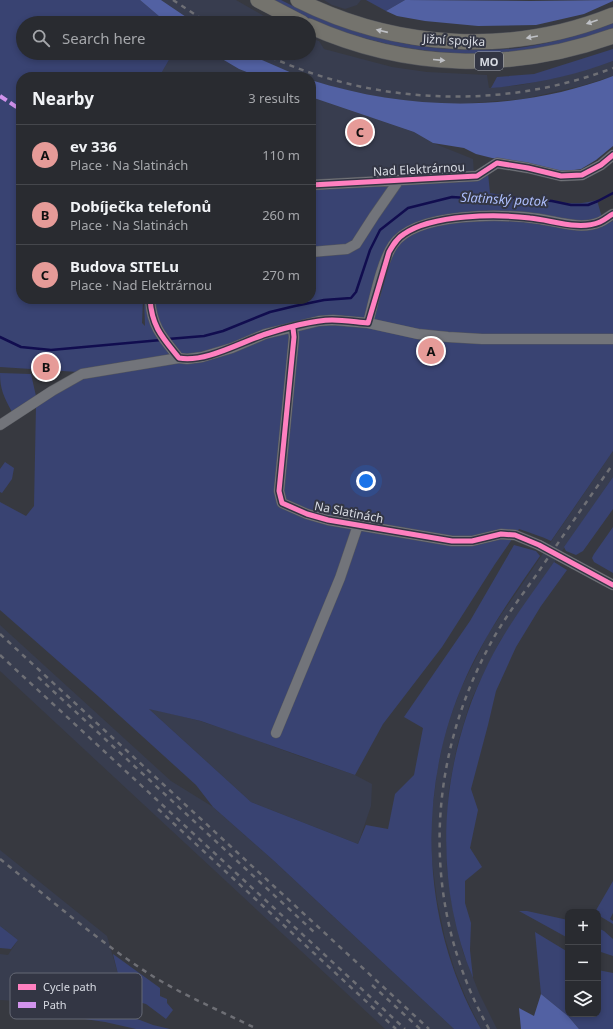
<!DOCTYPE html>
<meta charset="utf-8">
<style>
body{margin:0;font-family:"Noto Sans",sans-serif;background:#35373c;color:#f1f3f6}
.controls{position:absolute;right:12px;bottom:12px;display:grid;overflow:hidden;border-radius:8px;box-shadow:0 2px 6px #0003}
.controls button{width:36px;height:36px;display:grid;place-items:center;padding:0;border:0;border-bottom:1px solid #45474c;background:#292b30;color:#f1f3f6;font:20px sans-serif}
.you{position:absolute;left:366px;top:481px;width:14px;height:14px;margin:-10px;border:3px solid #fff;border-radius:50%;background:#1a73e8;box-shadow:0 0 0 6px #1a73e833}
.badge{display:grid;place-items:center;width:26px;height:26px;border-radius:50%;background:#e69b98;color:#111;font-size:13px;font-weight:700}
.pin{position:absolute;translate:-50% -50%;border:2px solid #fff;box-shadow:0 1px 4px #0006}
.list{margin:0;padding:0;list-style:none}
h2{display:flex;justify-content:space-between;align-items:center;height:52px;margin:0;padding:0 16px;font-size:17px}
h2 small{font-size:13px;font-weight:400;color:#a5a7ab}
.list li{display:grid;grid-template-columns:26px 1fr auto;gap:12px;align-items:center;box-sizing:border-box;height:60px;padding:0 16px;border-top:1px solid #45474c}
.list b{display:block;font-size:15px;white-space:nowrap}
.list p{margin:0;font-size:13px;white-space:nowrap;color:#a5a7ab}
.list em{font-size:13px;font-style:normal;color:#a5a7ab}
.icon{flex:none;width:22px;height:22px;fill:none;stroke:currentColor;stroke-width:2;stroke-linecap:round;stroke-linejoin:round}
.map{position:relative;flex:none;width:613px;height:1029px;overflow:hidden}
.search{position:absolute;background:#292b30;box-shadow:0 2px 6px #0003;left:16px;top:16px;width:300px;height:44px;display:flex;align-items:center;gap:10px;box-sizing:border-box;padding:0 14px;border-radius:22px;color:#a5a7ab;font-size:15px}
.panel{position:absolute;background:#292b30;box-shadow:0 2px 6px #0003;left:16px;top:72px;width:300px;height:232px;border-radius:16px}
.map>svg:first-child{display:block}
</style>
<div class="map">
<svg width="613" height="1029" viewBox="0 0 613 1029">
<rect width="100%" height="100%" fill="#373940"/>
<path fill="#383d4f" d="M161 0H236L276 23H195Z
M324 0H361L357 5 345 9 332 5Z
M309 38 319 41 324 49 392 67 427 72 487 75 489 88 521 85 555 78 577 72 613 61V76L581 86 523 99 471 103H427L380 97 332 87 311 80V77H301L282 70 246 53H309Z
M173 53H212L239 69 259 77H159Z
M311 97 414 132 433 143 473 159 474 174 311 182Z
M613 451V477L500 641 479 683 470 703 457 746 449 789 446 845 447 871 455 921 463 952 479 993 497 1029H481L466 998 455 971 445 938 437 900 432 860V813L437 772 443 742 450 718 461 688 488 634Z
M0 625 171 781 213 807 273 860 454 1029H385L0 671Z
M148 708 200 721 243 735 299 756 355 775 372 784 371 806 358 844 251 802Z
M0 850 107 936 118 974 90 1003 87 1004 33 993 34 990 9 983 19 987V1001L0 1000V954L8 955 18 940 0 926Z"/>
<path fill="#394372" d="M0 0H140L167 23H23V53H173L159 77H21V299H143L142 323 145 326 144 299H311V182L488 173 490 193C505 196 521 197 536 199 560 201 573 207 597 200L604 225 613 221V451L551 541C541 536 530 533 519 529L495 564 442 647 383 724 355 775 201 721 149 709 251 802 358 844 366 825 388 829 395 794 414 775 423 728 404 717 470 621 514 545 536 551 540 556C513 595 486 633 466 677 416 787 420 923 481 1029H454L273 860 213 807 196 785 99 697 0 610V502L26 516 34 506 36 405 78 372 0 367Z
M273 0H281C342 31 402 49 471 50 489 50 507 50 525 47 555 42 585 34 613 23V28C591 36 569 42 546 47 538 49 530 51 522 52 436 60 348 43 273 0Z
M366 0H405L386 11Z
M613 49V61C574 76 533 84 491 88L497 77 534 74Z
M0 373 31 374 36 396 12 412C4 397 0 390 0 373Z
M5 462 14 468 12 479 2 493 0 492V469Z
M613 477V509L583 551 576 555 566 551 564 547Z
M613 527V573L594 562 592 558 594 554Z
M554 562 567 570 541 606 516 647 496 691 488 725 471 789 478 810 470 848 482 867 465 881V903L471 923 470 950 473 978C431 877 440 760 488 664 506 627 531 595 554 562Z
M613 881V913L610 919 613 921V924L598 915V912H595Z
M519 911H527L568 920V938Z
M0 926 18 940 11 949 0 948Z
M598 928 604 931 613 939V956L598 951Z
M535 932 568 952V1014H598V970L613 973V1029H579L568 1016 541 994Z
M113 954 160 988V996L167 999V1003L173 1010 166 1019 146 1004 107 994 95 1004 90 1003 118 974Z
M39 1000 75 1010 98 1009 119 1012 153 1025 170 1029H136L105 1022 64 1016 33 1013 32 1003Z"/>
<path fill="#5261a3" d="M140 0H161L195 23H167Z
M405 0 530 1 613 0V1L584 14 536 25 478 26 425 21 397 16 386 11Z
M212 53H246L301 77H259L239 69Z
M613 76V146L596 160 581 169 562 172 492 158 476 154 464 148 433 143 414 132 311 97V80C409 111 516 113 613 76Z
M541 994 568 1016 579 1029H521L519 1008 534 1016Z"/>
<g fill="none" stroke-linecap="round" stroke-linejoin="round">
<path stroke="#110d4f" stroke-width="2.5" d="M0 337 21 347 51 350 161 340
M168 339 204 336 223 331 270 312 295 306 324 300 351 298 356 292 370 250 380 230 408 208 452 197 467 198 495 196 552 201 571 205H588L598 201 613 193"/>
<g stroke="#54565c" stroke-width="11">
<path id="minor" d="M311 185 477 176 497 163 528 168 561 176 582 175 601 165 613 155
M311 252 347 249 356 244 374 216 399 180
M150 299C152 327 162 337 179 358
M368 323C374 301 381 263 393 245 416 211 504 214 540 219 559 222 582 230 600 222 605 220 609 216 613 214
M293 328 294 337 279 491 282 503 307 514 328 520 452 541H472L501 534 515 535 539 545
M0 425 52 391 82 374 179 358 187 359 202 357 232 348 265 334 319 321 333 320 368 323 418 334 448 337 482 339H613
M574 564 613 585
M276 733 340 578 358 525"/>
</g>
<g stroke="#54565c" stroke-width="16">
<path id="highway" d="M258 0 302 23
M298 0C396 49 511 56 613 15
M309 26C407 70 512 72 613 36"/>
</g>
<use href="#minor" stroke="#72747a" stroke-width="10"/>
<use href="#highway" stroke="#74736d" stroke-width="15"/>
<path stroke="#6e6f75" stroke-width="2.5" stroke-dasharray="5 5" stroke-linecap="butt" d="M173 0 208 23
M262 53C370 105 501 111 613 68
M0 634 429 1029
M0 655 405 1029
M38 677 314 932
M158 809 396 1029
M0 859C50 899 100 943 154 977 187 997 223 1012 257 1029
M372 985 420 1029
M489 1029C420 906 425 761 493 639 506 616 522 595 537 574 562 537 587 501 613 464"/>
<g stroke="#54565c" stroke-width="11" stroke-linecap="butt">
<path id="minor-bridge" d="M539 545 574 564"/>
</g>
<use href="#minor-bridge" stroke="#72747a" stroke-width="10"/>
<path stroke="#d193ec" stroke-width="4" stroke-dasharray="8 4" stroke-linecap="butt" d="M0 96 21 110"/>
<g stroke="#333644" stroke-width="8">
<path id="cycleway" d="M311 185 477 176 497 163 528 168 561 176 582 175 601 165 613 155
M150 299C152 327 162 337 179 358 205 363 241 342 266 334 284 328 314 320 332 320 344 320 356 322 368 323L389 252C393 245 397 238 404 234 433 214 497 214 530 218 552 220 579 231 600 222 605 220 609 216 613 214
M293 328 294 337 279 491 282 503 307 514 328 520 452 541H472L501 534 515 535 539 545 613 585"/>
</g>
<use href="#cycleway" stroke="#ff80c0" stroke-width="5"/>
</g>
<defs><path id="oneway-solid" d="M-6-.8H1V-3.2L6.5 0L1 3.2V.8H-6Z"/></defs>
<g fill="#bfc1c6">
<use href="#oneway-solid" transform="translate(592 22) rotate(161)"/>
<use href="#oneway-solid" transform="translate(382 31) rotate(-167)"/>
<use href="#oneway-solid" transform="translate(532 37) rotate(170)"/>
<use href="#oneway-solid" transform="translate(439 60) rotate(5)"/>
</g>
<g text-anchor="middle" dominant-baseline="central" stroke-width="4" stroke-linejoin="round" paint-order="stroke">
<rect fill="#333644" stroke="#a6aab3" stroke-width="1" x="475" y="52" width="28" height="18" rx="3"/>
<g font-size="11" font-weight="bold" fill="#d8dbe3">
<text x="489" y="61">MO</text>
</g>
<g font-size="12" fill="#d8dbe3" stroke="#333644">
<text transform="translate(454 40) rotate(3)">Jižní spojka</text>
<text transform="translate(419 169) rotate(-3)">Nad Elektrárnou</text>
<text transform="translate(349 512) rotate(11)">Na Slatinách</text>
</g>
<g font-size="13" font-style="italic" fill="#aebffd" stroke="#333644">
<text transform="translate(504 199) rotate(3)">Slatinský potok</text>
</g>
</g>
<rect x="10" y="973" width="132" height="46" rx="6" fill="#333644" stroke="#656874" stroke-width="1"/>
<rect x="18" y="984" width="18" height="6" fill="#ff80c0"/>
<rect x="18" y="1002" width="18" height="6" fill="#d193ec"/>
<g font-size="11" fill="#d8dbe3">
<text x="43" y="991">Cycle path</text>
<text x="43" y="1009">Path</text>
</g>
</svg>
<div class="controls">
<button>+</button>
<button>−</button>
<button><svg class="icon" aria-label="layers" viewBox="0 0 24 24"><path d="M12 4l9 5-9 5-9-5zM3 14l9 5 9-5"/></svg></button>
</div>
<div class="you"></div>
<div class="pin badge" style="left:431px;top:351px">A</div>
<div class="pin badge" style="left:46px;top:367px">B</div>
<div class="pin badge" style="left:360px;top:132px">C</div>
<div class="search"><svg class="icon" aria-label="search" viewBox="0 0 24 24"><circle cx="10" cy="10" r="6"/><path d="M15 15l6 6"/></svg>Search here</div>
<section class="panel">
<h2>Nearby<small>3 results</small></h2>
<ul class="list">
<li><span class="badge">A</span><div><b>ev 336</b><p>Place · Na Slatinách</p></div><em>110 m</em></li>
<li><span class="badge">B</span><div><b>Dobíječka telefonů</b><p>Place · Na Slatinách</p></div><em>260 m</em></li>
<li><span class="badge">C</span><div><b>Budova SITELu</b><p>Place · Nad Elektrárnou</p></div><em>270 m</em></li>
</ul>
</section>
</div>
